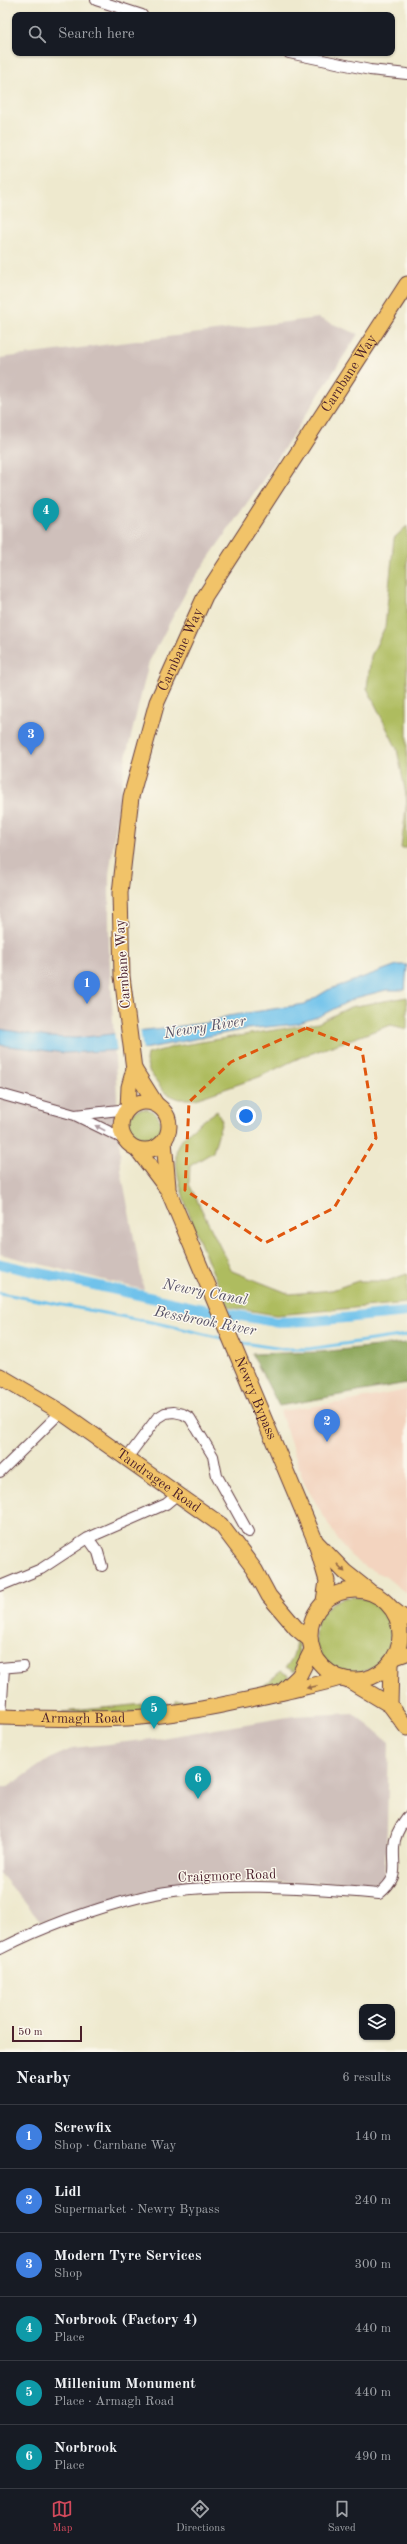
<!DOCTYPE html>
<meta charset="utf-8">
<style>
body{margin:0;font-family:"Old Standard TT",serif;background:#242831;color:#f1f3f6}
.controls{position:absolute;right:12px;bottom:12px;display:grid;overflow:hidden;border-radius:8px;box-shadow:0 1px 3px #0004}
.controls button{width:36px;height:36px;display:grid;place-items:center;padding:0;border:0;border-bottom:1px solid #363941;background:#171b24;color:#f1f3f6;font:20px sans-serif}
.scale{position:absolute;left:12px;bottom:10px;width:70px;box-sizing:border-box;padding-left:4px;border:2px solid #4a1f2b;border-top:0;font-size:11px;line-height:14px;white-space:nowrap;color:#4a1f2b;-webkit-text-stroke:3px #fbf7ec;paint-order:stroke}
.you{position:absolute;left:246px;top:1116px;width:14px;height:14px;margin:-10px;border:3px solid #fff;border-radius:50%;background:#1a73e8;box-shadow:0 0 0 6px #1a73e833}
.badge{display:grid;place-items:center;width:26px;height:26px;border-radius:50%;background:#d1495b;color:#fff;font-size:13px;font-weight:700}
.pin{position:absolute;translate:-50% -33px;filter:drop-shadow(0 1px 2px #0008)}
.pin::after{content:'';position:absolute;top:21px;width:14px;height:12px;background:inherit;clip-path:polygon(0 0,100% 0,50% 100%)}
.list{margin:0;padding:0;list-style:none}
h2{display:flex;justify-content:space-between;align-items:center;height:52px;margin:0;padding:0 16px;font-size:17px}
h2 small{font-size:13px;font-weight:400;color:#9ea1a6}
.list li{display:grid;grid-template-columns:26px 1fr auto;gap:12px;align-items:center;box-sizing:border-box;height:64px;padding:0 16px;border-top:1px solid #363941}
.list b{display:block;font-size:15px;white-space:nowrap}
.list p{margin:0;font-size:13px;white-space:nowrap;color:#9ea1a6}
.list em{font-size:13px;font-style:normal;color:#9ea1a6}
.icon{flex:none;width:22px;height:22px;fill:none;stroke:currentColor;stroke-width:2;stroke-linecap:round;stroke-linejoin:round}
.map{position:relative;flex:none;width:407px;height:2052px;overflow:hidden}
.search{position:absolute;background:#171b24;box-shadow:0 1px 3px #0004;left:12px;right:12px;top:12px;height:44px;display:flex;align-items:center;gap:10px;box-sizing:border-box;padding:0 14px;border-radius:8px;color:#9ea1a6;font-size:15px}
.sheet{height:436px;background:#171b24}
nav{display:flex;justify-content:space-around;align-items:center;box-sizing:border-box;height:56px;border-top:1px solid #363941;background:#171b24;font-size:11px;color:#9ea1a6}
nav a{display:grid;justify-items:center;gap:2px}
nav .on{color:#d1495b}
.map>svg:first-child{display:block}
</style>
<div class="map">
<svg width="407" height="2052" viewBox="0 0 407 2052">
<rect width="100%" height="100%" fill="#fbf7ec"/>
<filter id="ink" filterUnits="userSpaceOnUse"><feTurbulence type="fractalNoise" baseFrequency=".025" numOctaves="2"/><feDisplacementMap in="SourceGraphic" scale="8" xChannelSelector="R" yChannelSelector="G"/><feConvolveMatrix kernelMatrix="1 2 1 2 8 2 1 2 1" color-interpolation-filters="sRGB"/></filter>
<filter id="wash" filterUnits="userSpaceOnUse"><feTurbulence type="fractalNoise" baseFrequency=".012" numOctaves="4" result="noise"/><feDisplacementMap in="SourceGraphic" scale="16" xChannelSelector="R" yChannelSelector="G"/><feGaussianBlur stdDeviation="0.9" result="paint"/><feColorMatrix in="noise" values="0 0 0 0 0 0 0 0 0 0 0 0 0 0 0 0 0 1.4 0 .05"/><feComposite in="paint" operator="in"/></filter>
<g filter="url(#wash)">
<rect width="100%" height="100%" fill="#eee9ce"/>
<path fill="#f3d4bf" d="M407 1390V1594L386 1577 365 1567 351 1556 338 1540 304 1483 280 1411 345 1402Z"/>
<path fill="#cfc0bb" d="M318 318 358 334 272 467 189 586 149 662 125 761 109 875V947L121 1170 144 1290 0 1254V358Z
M353 1713 389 1742 387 1828 384 1877 379 1883 253 1882 186 1884 123 1897 40 1921 0 1873V1787H8L49 1759 74 1748 161 1738 294 1716Z"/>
<path fill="#aebc5f" stroke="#7c6e45" d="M407 526V848H401L407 800 397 749 367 688 371 656 385 627 394 538Z
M407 997V1029L391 1025 301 1057 259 1077 196 1099H179L165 1093 149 1071 146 1061 147 1054 177 1046 318 1023 350 1007Z
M127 1126a17 17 0 1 1 34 0a17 17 0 1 1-34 0Z
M217 1111 222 1121 213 1152 190 1166 189 1184 232 1271 290 1294 332 1290 358 1281H387L407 1274V1303L276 1315 229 1307C215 1278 165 1173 178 1145 183 1134 207 1118 217 1111Z
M315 1635a38 38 0 1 1 76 0a38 38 0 1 1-76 0Z
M295 1634C300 1648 300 1658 295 1672L286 1667C295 1656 296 1648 295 1634Z
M281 1671 291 1677 271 1691 181 1706 175 1705 176 1701 256 1692Z
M164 1702 168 1704V1709L124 1713 62 1712Z"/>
<path fill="#8aa456" stroke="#6a6240" d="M407 1343V1383L279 1406 252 1354 320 1352Z"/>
<path fill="#6fc2eb" stroke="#5c708b" d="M397 965H407L405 990H386L355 998 320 1016 296 1024 247 1029 143 1049 65 1053 0 1045V1029L48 1037 77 1038 206 1023 228 1016 305 1004 328 990Z"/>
<path fill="#eee9ce" d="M140 1027 143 1051 117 1053 114 1031Z"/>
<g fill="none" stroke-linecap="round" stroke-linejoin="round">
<path stroke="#6fc2eb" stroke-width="3" d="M0 1293 166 1325 225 1339
M237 1342 283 1349H308L407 1335"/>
<path stroke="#6fc2eb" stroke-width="10" d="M0 1264 197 1308 275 1322 313 1321 407 1312"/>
</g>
</g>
<g filter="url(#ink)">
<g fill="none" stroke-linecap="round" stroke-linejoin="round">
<g stroke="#633d43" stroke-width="12">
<path id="minor" d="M96 0 142 15
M289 53 370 70 407 74
M0 1094 75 1115 128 1109
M75 1115 126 1140
M127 1458 157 1418 165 1413 174 1412 183 1414 190 1418 213 1456 217 1476 248 1532
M0 1472 61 1412
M88 1538 98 1552 102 1566
M0 1586 41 1569 88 1538 166 1504 178 1494
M0 1668 23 1666
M1 1717 4 1668
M0 1949C45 1926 92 1909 141 1897 210 1880 308 1888 379 1894 400 1876 393 1870 394 1848 394 1837 400 1826 407 1817"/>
</g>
<g stroke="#633d43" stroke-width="15">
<path id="major" d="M390 1606 407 1619
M393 1659 407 1654"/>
</g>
<g stroke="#633d43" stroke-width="17">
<g id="highway">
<path d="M134 1069 156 1104"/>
<circle cx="145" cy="1126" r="24"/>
<path id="s1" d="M128 1109 129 1087 134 1069 122 976 120 893 131 797 157 702 205 596 407 284"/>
<path d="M164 1141 168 1187"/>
<path id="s2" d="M137 1149 168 1190 315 1540 327 1581 324 1601"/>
<path id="s3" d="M0 1376 61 1412 221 1525 255 1570 269 1596 296 1628 309 1639"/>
<path d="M317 1543 345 1572 369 1591"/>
<circle cx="355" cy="1635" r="45"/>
<path d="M350 1681 390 1705 407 1728"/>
<path d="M282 1692 299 1676 312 1650"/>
<path d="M390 1705 391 1663"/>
<path id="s4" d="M0 1717C42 1718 86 1720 128 1718 181 1715 232 1703 284 1692 303 1687 321 1684 340 1678"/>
</g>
</g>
<use href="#minor" stroke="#fff" stroke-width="10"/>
<use href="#major" stroke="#f1c369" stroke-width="13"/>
<use href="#highway" stroke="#f1c369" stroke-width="15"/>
</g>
<defs><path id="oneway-solid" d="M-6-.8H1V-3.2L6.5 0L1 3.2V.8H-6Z"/></defs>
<use fill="#ae9aa0" href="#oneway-solid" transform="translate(100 1128) rotate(-152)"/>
<g fill="#956947">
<use href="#oneway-solid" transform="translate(341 1568) rotate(46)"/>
<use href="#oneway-solid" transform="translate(312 1687) rotate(168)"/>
</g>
</g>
<path fill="none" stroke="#e0560e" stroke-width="3" stroke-dasharray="8 5" stroke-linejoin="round" d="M306 1028 362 1050 376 1138 334 1208 265 1243 185 1190 189 1102 231 1062Z"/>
<g text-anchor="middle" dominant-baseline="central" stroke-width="3" stroke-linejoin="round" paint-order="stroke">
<g font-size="14" fill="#4a1f2b" stroke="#fbf7ec">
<text stroke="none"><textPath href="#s1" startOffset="794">Carnbane Way</textPath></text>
<text stroke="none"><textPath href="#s1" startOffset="470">Carnbane Way</textPath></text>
<text transform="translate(123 964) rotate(-94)">Carnbane Way</text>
<text stroke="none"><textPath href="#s2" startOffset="277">Newry Bypass</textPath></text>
<text stroke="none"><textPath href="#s3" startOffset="190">Tandragee Road</textPath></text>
<text stroke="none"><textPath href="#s4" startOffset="83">Armagh Road</textPath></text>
<text transform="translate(227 1876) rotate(-2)">Craigmore Road</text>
</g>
<g font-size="15" font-style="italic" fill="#555065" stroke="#fbf7ec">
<text transform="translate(205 1028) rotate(-9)">Newry River</text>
<text transform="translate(205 1293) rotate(11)">Newry Canal</text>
<text transform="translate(205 1322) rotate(11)">Bessbrook River</text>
</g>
</g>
</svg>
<div class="controls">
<button><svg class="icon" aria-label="layers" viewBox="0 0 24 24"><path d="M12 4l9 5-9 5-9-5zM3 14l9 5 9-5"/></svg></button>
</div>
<div class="scale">50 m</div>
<div class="you"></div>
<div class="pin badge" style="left:87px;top:1004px;background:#3f7fe0">1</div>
<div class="pin badge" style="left:327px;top:1442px;background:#3f7fe0">2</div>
<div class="pin badge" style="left:31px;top:755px;background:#3f7fe0">3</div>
<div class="pin badge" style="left:46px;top:531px;background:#0f9aa8">4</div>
<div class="pin badge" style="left:154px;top:1729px;background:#0f9aa8">5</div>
<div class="pin badge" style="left:198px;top:1799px;background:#0f9aa8">6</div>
<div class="search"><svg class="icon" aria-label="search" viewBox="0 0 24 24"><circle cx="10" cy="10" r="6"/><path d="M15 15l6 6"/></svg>Search here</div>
</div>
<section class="sheet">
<h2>Nearby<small>6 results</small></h2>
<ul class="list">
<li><span class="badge" style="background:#3f7fe0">1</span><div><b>Screwfix</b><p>Shop · Carnbane Way</p></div><em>140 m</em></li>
<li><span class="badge" style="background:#3f7fe0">2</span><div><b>Lidl</b><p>Supermarket · Newry Bypass</p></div><em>240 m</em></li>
<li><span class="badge" style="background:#3f7fe0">3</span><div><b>Modern Tyre Services</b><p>Shop</p></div><em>300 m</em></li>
<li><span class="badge" style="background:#0f9aa8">4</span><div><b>Norbrook (Factory 4)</b><p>Place</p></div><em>440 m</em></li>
<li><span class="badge" style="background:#0f9aa8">5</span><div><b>Millenium Monument</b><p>Place · Armagh Road</p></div><em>440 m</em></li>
<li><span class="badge" style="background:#0f9aa8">6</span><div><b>Norbrook</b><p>Place</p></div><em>490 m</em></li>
</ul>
</section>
<nav>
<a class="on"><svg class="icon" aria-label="map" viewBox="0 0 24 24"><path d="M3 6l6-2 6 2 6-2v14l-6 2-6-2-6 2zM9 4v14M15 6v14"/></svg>Map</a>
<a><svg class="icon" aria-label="directions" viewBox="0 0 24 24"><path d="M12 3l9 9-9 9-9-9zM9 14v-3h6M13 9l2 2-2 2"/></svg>Directions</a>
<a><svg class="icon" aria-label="saved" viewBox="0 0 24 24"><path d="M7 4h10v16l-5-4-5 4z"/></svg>Saved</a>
</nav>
